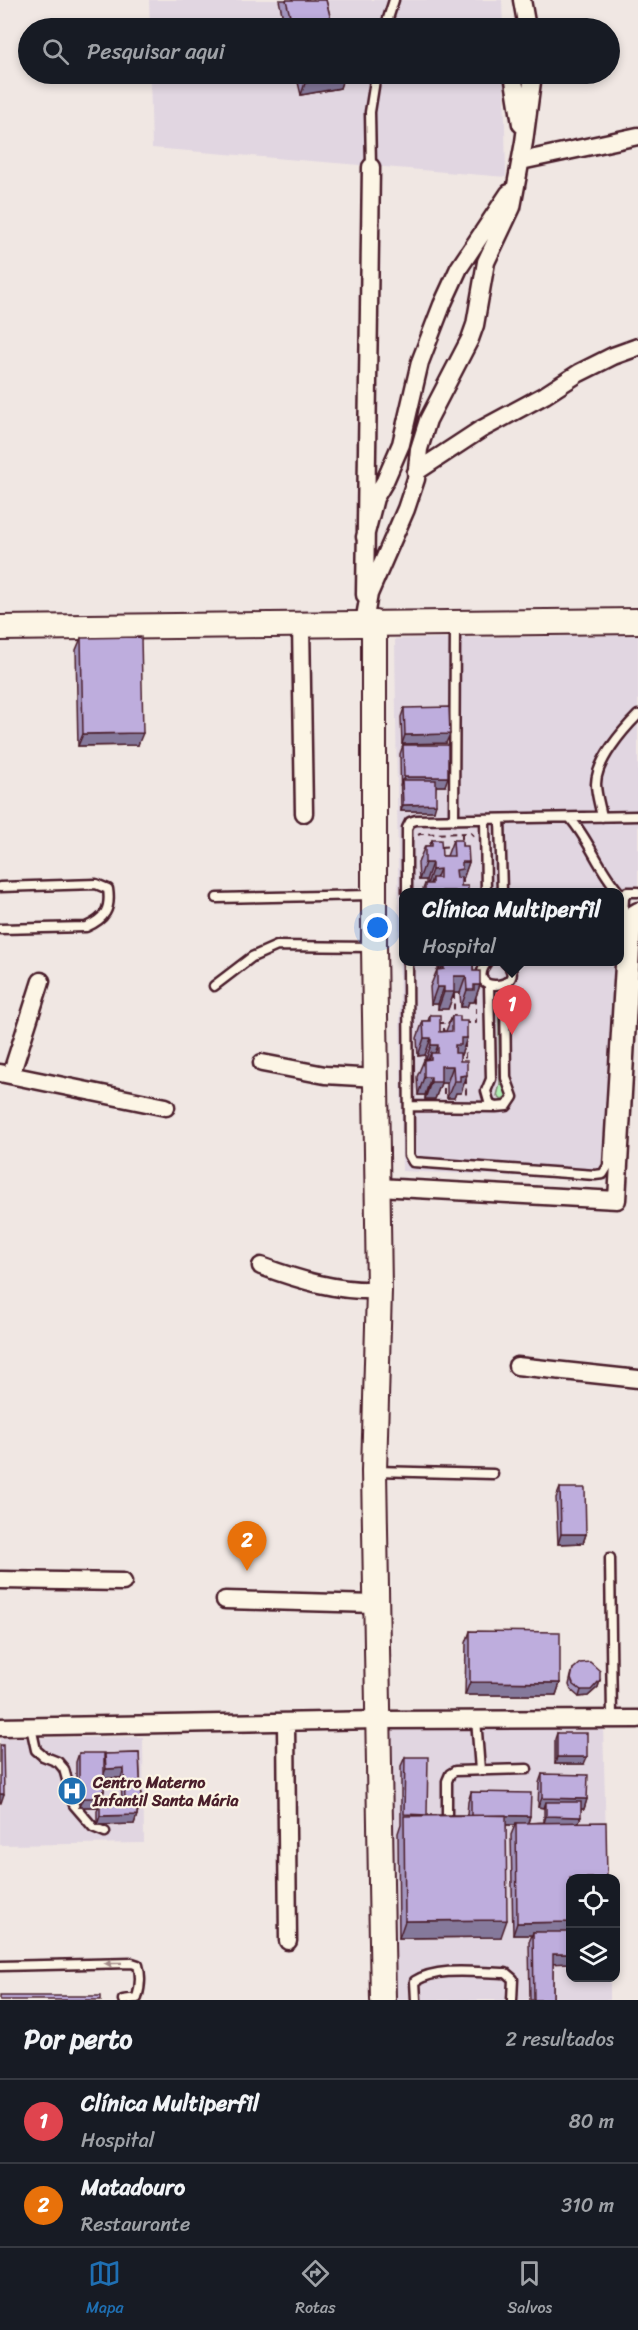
<!DOCTYPE html>
<html lang="pt">
<meta charset="utf-8">
<style>
body{margin:0;font-family:Sriracha,sans-serif;background:#20242c;color:#f1f3f6}
.controls{position:absolute;right:18px;bottom:18px;display:grid;overflow:hidden;border-radius:12px;box-shadow:0 3px 9px #0003}
.controls button{width:54px;height:54px;display:grid;place-items:center;padding:0;border:0;border-bottom:2px solid #363941;background:#171b24;color:#f1f3f6;font:30px sans-serif}
.you{position:absolute;left:378px;top:928px;width:21px;height:21px;margin:-15px;border:4px solid #fff;border-radius:50%;background:#1a73e8;box-shadow:0 0 0 9px #1a73e833}
.badge{display:grid;place-items:center;width:39px;height:39px;border-radius:50%;background:#1f6fb2;color:#fff;font-size:20px;font-weight:700}
.pin{position:absolute;translate:-50% -50px;filter:drop-shadow(0 2px 3px #0008)}
.pin::after{content:'';position:absolute;top:32px;width:21px;height:18px;background:inherit;clip-path:polygon(0 0,100% 0,50% 100%)}
.popup{position:absolute;left:399px;top:888px;width:225px;height:78px;box-sizing:border-box;display:grid;place-content:center;border-radius:12px;background:#171b24;filter:drop-shadow(0 2px 4px #0005);font-size:20px;white-space:nowrap;color:#9ea1a6}
.popup b{font-size:22px;color:#f1f3f6}
.popup::after{content:'';position:absolute;left:50%;top:100%;margin-left:-12px;border:12px solid transparent;border-top-color:#171b24}
.list{margin:0;padding:0;list-style:none}
h2{display:flex;justify-content:space-between;align-items:center;height:78px;margin:0;padding:0 24px;font-size:26px}
h2 small{font-size:20px;font-weight:400;color:#9ea1a6}
.list li{display:grid;grid-template-columns:39px 1fr auto;gap:18px;align-items:center;box-sizing:border-box;height:84px;padding:0 24px;border-top:2px solid #363941}
.list b{display:block;font-size:22px;white-space:nowrap}
.list p{margin:0;font-size:20px;white-space:nowrap;color:#9ea1a6}
.list em{font-size:20px;font-style:normal;color:#9ea1a6}
.icon{flex:none;width:33px;height:33px;fill:none;stroke:currentColor;stroke-width:2;stroke-linecap:round;stroke-linejoin:round}
.map{position:relative;flex:none;width:638px;height:2000px;overflow:hidden}
.search{position:absolute;background:#171b24;box-shadow:0 3px 9px #0003;left:18px;right:18px;top:18px;height:66px;display:flex;align-items:center;gap:15px;box-sizing:border-box;padding:0 21px;border-radius:33px;color:#9ea1a6;font-size:22px}
.sheet{height:246px;background:#171b24}
nav{display:flex;justify-content:space-around;align-items:center;box-sizing:border-box;height:84px;border-top:2px solid #363941;background:#171b24;font-size:16px;color:#9ea1a6}
nav a{display:grid;justify-items:center;gap:3px}
nav .on{color:#1f6fb2}
.map>svg:first-child{display:block}
</style>
<div class="map">
<svg width="638" height="2000" viewBox="0 0 638 2000">
<rect width="100%" height="100%" fill="#f0e7e3"/>
<filter id="ink" filterUnits="userSpaceOnUse"><feTurbulence type="fractalNoise" baseFrequency=".0167" numOctaves="2"/><feDisplacementMap in="SourceGraphic" scale="12" xChannelSelector="R" yChannelSelector="G"/><feConvolveMatrix kernelMatrix="1 2 1 2 8 2 1 2 1" color-interpolation-filters="sRGB"/></filter>
<g filter="url(#ink)">
<path fill="#e1d6e1" fill-rule="evenodd" d="M149 0H502L503 28H150Z
M150 74H504L506 177 152 148Z
M638 635V899H631L615 1181 402 1171 395 639ZM404 892H620V962H404Z
M603 1725 607 1878H570V1978H610V2000H395L388 1730Z
M143 1737 144 1843 0 1845V1738Z"/>
<path fill="#b0eeb4" stroke="#7d8670" stroke-width="1.5" d="M498 995H501L503 1084 508 1094 506 1098 502 1100 497 1096 500 1084Z"/>
<g fill="none" stroke-linecap="round" stroke-linejoin="round">
<g stroke="#4a1f2b" stroke-width="13">
<path id="lane" d="M385 28 394 0
M371 167 370 112 376 74
M602 817C600 806 596 794 596 784 596 761 623 730 638 715
M570 818C590 841 599 870 619 892
M485 819 486 892
M500 819 502 892
M454 820 455 625
M0 887 96 884 108 889C111 909 105 919 86 927L0 929
M407 892V828L410 822 416 820 638 816
M217 898 371 895
M408 962 409 1155 413 1162 595 1175 603 1174 608 1166 624 898 627 892H638
M487 962C462 996 533 989 505 962
M489 985 491 1079 486 1091 490 1105 496 1107 507 1106 513 1097 506 1078 505 984
M214 986 252 957 277 946 371 947
M409 1106 495 1107
M375 1471 493 1474
M610 1558 612 1719
M476 1719 480 1770
M31 1727 36 1750 43 1756 58 1762 64 1769 74 1805 93 1827 105 1832
M447 1819V1781L450 1774 455 1771 527 1769
M0 1966 132 1963 138 1965C141 1975 140 1988 137 1998L123 2000
M416 2000 415 1981C440 1966 478 1973 506 1973L513 1979 512 2000"/>
</g>
<g stroke="#4a1f2b" stroke-width="21">
<path id="street" d="M522 0 527 28
M513 74 521 124
M521 161 638 136
M416 472 480 430 545 395 579 373 613 356 638 347
M365 537 375 498 385 481 401 444 420 362 442 305 459 268 509 193
M365 595 371 167
M364 623 369 594 406 509 416 479 419 449 428 420 470 339 475 325 486 262 512 207 524 142 533 74
M301 624 304 813
M262 1063 325 1075 377 1078
M0 1073 166 1107
M11 1075 41 981
M378 1187 617 1200 633 914 638 911
M261 1266C299 1280 338 1292 379 1290
M517 1366 638 1379
M0 1580 123 1582
M225 1600 375 1604
M286 1723 288 1941
M0 1727 378 1720 638 1719"/>
</g>
<g stroke="#4a1f2b" stroke-width="28">
<path id="secondary" d="M374 623V947L379 1290 374 1471 383 2000
M0 628 638 621"/>
</g>
<path stroke="#4a1f2b" stroke-width="2" stroke-dasharray="6 4.5" stroke-linecap="butt" d="M462 833V848
M418 835 420 834 471 833 474 836
M441 847 453 846
M463 877V892
M454 993V1017
M437 1023H449
M464 1023H476V996
M444 1034V1023
M465 1042V1063
M466 1078V1096
M444 1094V1082"/>
<use href="#lane" stroke="#fcf5e5" stroke-width="8"/>
<use href="#street" stroke="#fcf5e5" stroke-width="16"/>
<use href="#secondary" stroke="#fcf5e5" stroke-width="24"/>
</g>
<path fill="#a395be" stroke="#4a1f2b" stroke-width="1.5" d="M279 0H326L333 28H285Z
M296 74H343L340 88 301 95Z
M81 638 138 745 78 746 76 650Z
M404 708 446 743 402 744 401 717Z
M403 745 445 786H436L434 811H401L400 754Z
M432 840 442 856H447L453 840 462 846 469 862 463 879H461V886L468 892H422L425 884H426V880H419L418 863 425 846H429Z
M430 962H475L474 964H473V971L480 985 474 1002H469L467 1007H461L460 993H454L448 1009H438V1004H431L430 987 437 970H438V965H431Z
M430 1015 440 1032 446 1031 452 1016 460 1021 467 1038 461 1055H460L461 1093H456L454 1098H447V1083H441L435 1099H425V1095H418L417 1077 424 1060H425V1055L418 1056 417 1038 423 1021H428Z
M560 1488 586 1534 583 1543 558 1544 556 1498Z
M470 1631 560 1683 556 1695H465L466 1643Z
M573 1669 600 1680 598 1687 588 1696 579 1697 571 1690 569 1685 571 1676Z
M557 1733 584 1764H555V1739Z
M79 1753 104 1757 105 1754 139 1753 141 1801 134 1824 97 1825V1811L100 1802 122 1801 121 1778H104V1791L101 1800H100L97 1807H79V1800H76V1762Z
M405 1757 427 1815H467L468 1802 471 1792 530 1816 528 1823 544 1822V1808L538 1807 539 1783 542 1774 587 1799 584 1809H581L553 1963V2000H530L529 1942 532 1935H513L511 1835 515 1825H506L501 1937 399 1938 398 1833 401 1824V1766Z"/>
<path fill="#85799b" stroke="#4a1f2b" stroke-width="1.5" d="M344 76 340 88 301 95 305 83Z
M143 733 138 745 78 746 83 734Z
M450 734 446 743 402 744 405 735Z
M404 777H448L445 786H403L402 780 400 786Z
M436 804 434 811H401L403 805Z
M462 862H469L463 879H458L450 887 456 870Z
M425 863H432L426 880H419Z
M440 869 433 886 432 878 429 887H426L432 870Z
M442 891H455L454 892H442Z
M432 962H439L438 965H431Z
M442 962H449L445 972 444 963 440 972H438Z
M454 976H466L460 993H454L448 1009H438L444 992Z
M474 985H480L474 1002H469L467 1007H461L467 990Z
M437 987H444L438 1004H431Z
M424 1038H431L425 1055 418 1056Z
M461 1038H467L461 1055H457L454 1062 455 1045Z
M431 1045H438L432 1062 431 1053 427 1062H425Z
M441 1066H453L447 1083H441L435 1099H425L431 1082Z
M467 1075 461 1093H456L454 1098H447L454 1081 460 1076Z
M424 1077H431L425 1095H418Z
M561 1534H586L583 1543 558 1544Z
M600 1680 598 1687 588 1696 579 1697 581 1690Z
M470 1682 560 1683 556 1695H465Z
M557 1757H587L584 1764H555Z
M124 1768 121 1778H102L106 1769Z
M79 1791H83L79 1800H76Z
M100 1791H104L101 1800H100L97 1807H79L83 1798Z
M0 1794H4L1 1803H0Z
M542 1798 587 1799 584 1809 546 1808V1802L544 1808 538 1807Z
M137 1801H141L138 1811Z
M137 1815 134 1824 97 1825 100 1816Z
M471 1815 530 1816 527 1825 516 1823 515 1825 467 1824Z
M546 1816 581 1817 578 1823H544Z
M507 1920 501 1937 399 1938 405 1921Z
M570 1922V1935L533 1932 532 1935H513L517 1923Z
M553 1954H570V1963L549 1964Z"/>
<path fill="#beaddd" stroke="#4a1f2b" stroke-width="1.5" d="M286 0H326L333 28H293Z
M303 74H343L344 76 305 83Z
M141 637 143 733 83 734 81 638Z
M449 707 450 734 405 735 404 708Z
M403 745H448V777H404Z
M402 780H436V804L403 805Z
M432 840H441L442 856H454L453 840H462V846H468L469 862H462V869L456 870 457 878 461 877V886H468V892H455V891H442V892H425V884H432V878H440V869L432 870V863H425V846H432Z
M451 962H468V963H473V971H480V985H474V990H467L466 976H454V992H444V987H437V970L444 969V963H452Z
M430 1015H440V1032L452 1031V1016H460V1021H467V1038H461V1045H455V1053H460V1061H467V1075L460 1076V1081H454L453 1066H441V1082H431V1077H424V1060L431 1059V1053H438V1045H431V1038H424L423 1021H430Z
M560 1488H585L586 1534H561Z
M470 1631 560 1632V1683L470 1682Z
M590 1662 600 1671V1680L591 1690H581L573 1684 571 1679 573 1669 580 1663Z
M557 1733H587V1757H557Z
M0 1745H3L4 1794H0Z
M79 1753H104V1791H100V1798H83V1791H79Z
M139 1753 141 1801H137V1815L100 1816V1802L125 1801 124 1768 106 1769 105 1754Z
M405 1757H428L427 1815 404 1814Z
M542 1774 588 1775 587 1799 542 1798Z
M471 1792 531 1793 530 1816 471 1815Z
M546 1802H581V1817L546 1816Z
M506 1815 507 1920 405 1921 404 1816Z
M606 1822 607 1878H570V1922L517 1923 516 1823Z
M533 1932H570V1954H553V2000H534Z
M0 1996H101V2000H0Z"/>
<defs><path id="oneway-solid" d="M-6-.8H1V-3.2L6.5 0L1 3.2V.8H-6Z" transform="scale(1.5)"/></defs>
<use fill="#a38a88" href="#oneway-solid" transform="translate(113 1963) rotate(179)"/>
</g>
<defs>
<g id="hospital-disc" transform="scale(1.5)"><circle r="9.5" fill="#1f6fb2" stroke="#fcf5e5"/><path d="M-5-5h3v3.5h4V-5h3V5h-3V1.5h-4V5h-3Z" fill="#fff"/></g>
</defs>
<g fill-rule="evenodd">
<use href="#hospital-disc" x="72" y="1791"/>
</g>
<g text-anchor="middle" dominant-baseline="central" stroke-width="4.5" stroke-linejoin="round" paint-order="stroke">
<g font-size="16" font-weight="bold" fill="#4a1f2b" stroke="#fcf5e5" text-anchor="start">
<text x="93" y="1782">Centro Materno<tspan x="93" dy="18">Infantil Santa Mária</tspan></text>
</g>
</g>
</svg>
<div class="controls">
<button><svg class="icon" aria-label="locate" viewBox="0 0 24 24"><circle cx="12" cy="12" r="6"/><path d="M12 2v4M12 18v4M2 12h4M18 12h4"/></svg></button>
<button><svg class="icon" aria-label="layers" viewBox="0 0 24 24"><path d="M12 4l9 5-9 5-9-5zM3 14l9 5 9-5"/></svg></button>
</div>
<div class="you"></div>
<div class="pin badge" style="left:512px;top:1035px;background:#e0444e">1</div>
<div class="popup"><b>Clínica Multiperfil</b>Hospital</div>
<div class="pin badge" style="left:247px;top:1571px;background:#e8710a">2</div>
<div class="search"><svg class="icon" aria-label="search" viewBox="0 0 24 24"><circle cx="10" cy="10" r="6"/><path d="M15 15l6 6"/></svg>Pesquisar aqui</div>
</div>
<section class="sheet">
<h2>Por perto<small>2 resultados</small></h2>
<ul class="list">
<li><span class="badge" style="background:#e0444e">1</span><div><b>Clínica Multiperfil</b><p>Hospital</p></div><em>80 m</em></li>
<li><span class="badge" style="background:#e8710a">2</span><div><b>Matadouro</b><p>Restaurante</p></div><em>310 m</em></li>
</ul>
</section>
<nav>
<a class="on"><svg class="icon" aria-label="map" viewBox="0 0 24 24"><path d="M3 6l6-2 6 2 6-2v14l-6 2-6-2-6 2zM9 4v14M15 6v14"/></svg>Mapa</a>
<a><svg class="icon" aria-label="directions" viewBox="0 0 24 24"><path d="M12 3l9 9-9 9-9-9zM9 14v-3h6M13 9l2 2-2 2"/></svg>Rotas</a>
<a><svg class="icon" aria-label="saved" viewBox="0 0 24 24"><path d="M7 4h10v16l-5-4-5 4z"/></svg>Salvos</a>
</nav>
